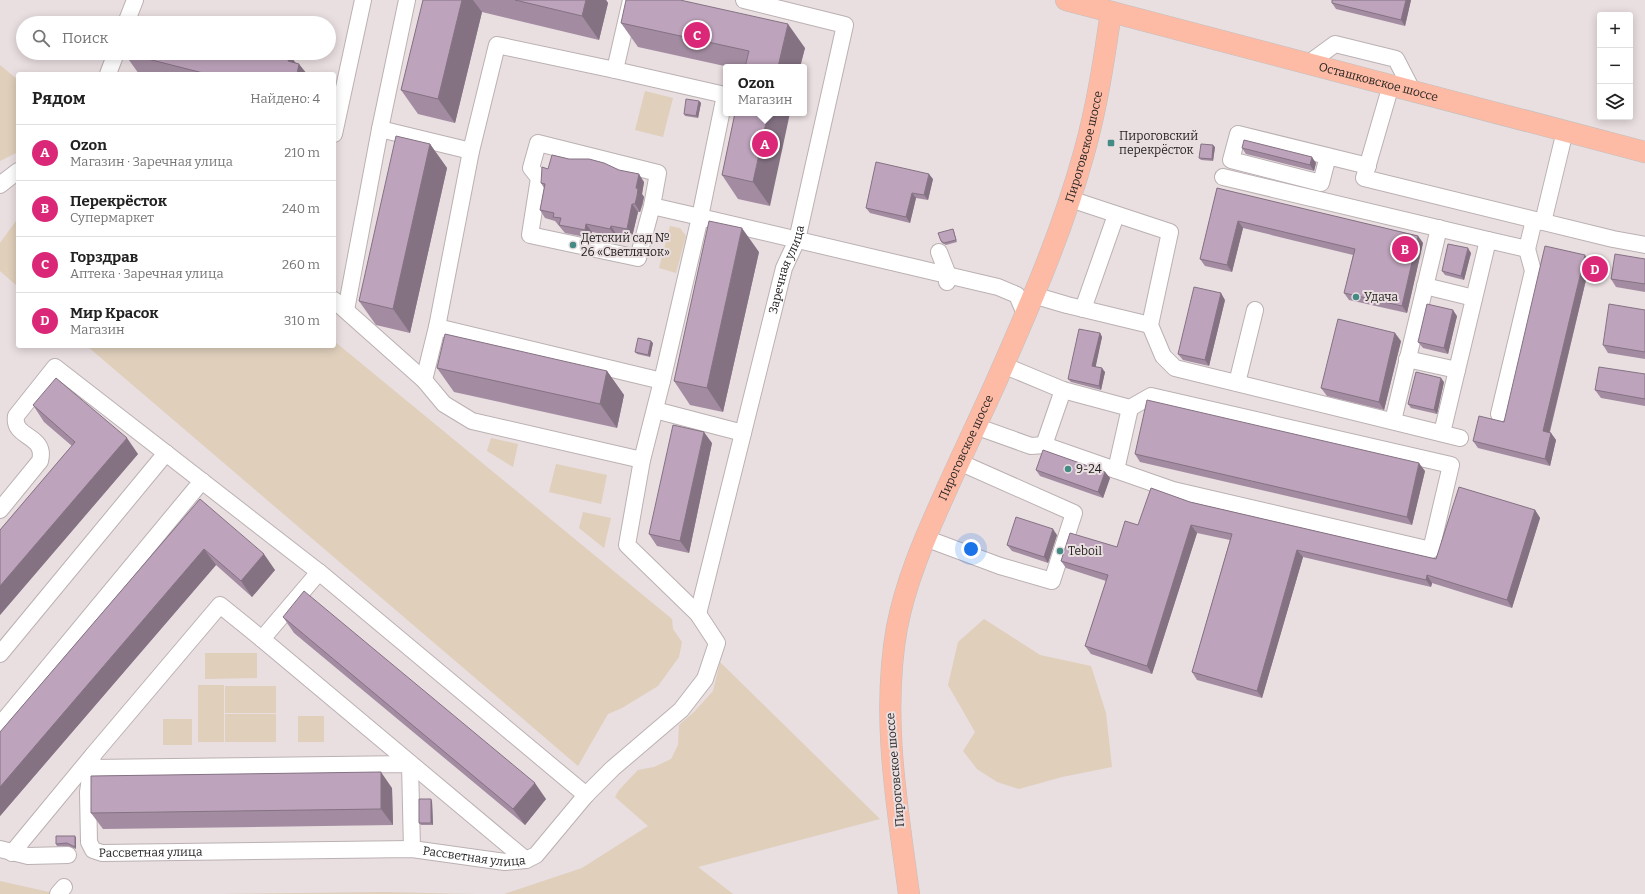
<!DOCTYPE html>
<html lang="ru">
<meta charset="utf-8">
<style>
body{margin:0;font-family:Bitter,serif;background:#f6f6f6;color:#222}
.controls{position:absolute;right:12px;top:12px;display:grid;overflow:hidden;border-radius:4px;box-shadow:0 2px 10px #0003}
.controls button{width:36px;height:36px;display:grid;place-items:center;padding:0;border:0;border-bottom:1px solid #e0e0e0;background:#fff;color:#222;font:20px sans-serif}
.you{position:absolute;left:971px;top:549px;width:14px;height:14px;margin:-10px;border:3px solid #fff;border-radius:50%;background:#1a73e8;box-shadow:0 0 0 6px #1a73e833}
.badge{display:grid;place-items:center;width:26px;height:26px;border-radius:50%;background:#db2777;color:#fff;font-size:13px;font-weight:700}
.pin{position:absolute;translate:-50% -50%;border:2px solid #fff;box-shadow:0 1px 4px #0006}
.popup{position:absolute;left:723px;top:64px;width:84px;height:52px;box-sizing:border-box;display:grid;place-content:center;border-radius:4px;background:#fff;filter:drop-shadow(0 1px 3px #0005);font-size:13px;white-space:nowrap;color:#767676}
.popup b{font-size:15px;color:#222}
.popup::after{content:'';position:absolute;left:50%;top:100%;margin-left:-8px;border:8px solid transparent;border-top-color:#fff}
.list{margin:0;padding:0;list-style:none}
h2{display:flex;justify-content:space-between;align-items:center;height:52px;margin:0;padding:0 16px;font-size:17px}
h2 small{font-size:13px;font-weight:400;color:#767676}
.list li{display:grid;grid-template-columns:26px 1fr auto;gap:12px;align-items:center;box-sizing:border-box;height:56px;padding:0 16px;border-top:1px solid #e0e0e0}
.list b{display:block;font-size:15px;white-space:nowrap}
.list p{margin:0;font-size:13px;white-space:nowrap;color:#767676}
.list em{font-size:13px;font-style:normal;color:#767676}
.icon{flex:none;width:22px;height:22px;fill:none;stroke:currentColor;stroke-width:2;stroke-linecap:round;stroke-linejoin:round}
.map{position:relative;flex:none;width:1645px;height:894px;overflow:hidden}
.search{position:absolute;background:#fff;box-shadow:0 2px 10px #0003;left:16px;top:16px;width:320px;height:44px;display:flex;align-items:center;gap:10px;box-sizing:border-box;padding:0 14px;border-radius:22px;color:#767676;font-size:15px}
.panel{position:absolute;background:#fff;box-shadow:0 2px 10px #0003;left:16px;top:72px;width:320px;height:276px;border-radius:4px}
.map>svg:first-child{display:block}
</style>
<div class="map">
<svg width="1645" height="894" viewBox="0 0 1645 894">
<rect width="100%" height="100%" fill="#e9dee0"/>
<path fill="#dfcfbb" d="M0 65 18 80V152L0 161Z
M645 91 673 98 663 137 635 130Z
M18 218V287L0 271V243Z
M670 226 680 228 686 236 676 273 659 268Z
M334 341 672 619 673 629 682 642 679 657 658 686 622 708 608 714 578 766 87 346H334Z
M491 438 518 444 513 467 487 451Z
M556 464 607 475 601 504 549 492Z
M583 512 611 518 604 548 579 528Z
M984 619 1040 655 1091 666 1106 713 1112 767 1062 777 1019 789 997 782 977 769 963 751 975 732 948 685 958 642Z
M205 653H257V678L205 679Z
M720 662 880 819 698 867 733 894H504L582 868 648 826 615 797 619 790 638 770 654 767 671 759 678 745 679 725 694 712 713 691Z
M198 685H224V742H198Z
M225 686H276V713H225Z
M225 714H276V742H225Z
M298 716H324V742H298Z
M163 719H192V745H163Z
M0 881 58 894H0Z
M385 892 475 894H221Z"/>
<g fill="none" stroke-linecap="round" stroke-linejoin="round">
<g stroke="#bbb1b2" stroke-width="18">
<g id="minor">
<path d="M631 0 615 70 725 95 700 217 652 206 638 258 530 235 539 178 531 168 538 143 658 173 652 206"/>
<path d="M126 23 135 0"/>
<path d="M1309 63 1335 44 1396 59 1412 90"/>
<path d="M108 74 116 53"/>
<path d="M1391 85 1364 178 1613 239 1645 245"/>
<path d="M380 129 471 151 437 327"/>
<path d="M334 134 363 0"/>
<path d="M471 151 497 45 615 70"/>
<path d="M1328 156 1321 183 1231 160 1238 134 1368 166"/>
<path d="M1223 177 1488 240"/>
<path d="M0 185 18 171"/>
<path d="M1070 199 1170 232 1150 325 1163 356 1175 368 1460 438"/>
<path d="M1543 222 1565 131"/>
<path d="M939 252 948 275 947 282"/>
<path d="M1425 286 1474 298"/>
<path d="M1033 295 1067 305 1150 325"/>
<path d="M334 300 424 380"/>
<path d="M1083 309 1116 215"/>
<path d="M346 310 380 129 407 0"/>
<path d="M1407 359 1457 370"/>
<path d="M1237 383 1255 310"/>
<path d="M655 410 743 433"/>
<path d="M1499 414 1533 271 1527 249"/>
<path d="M1393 421 1439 228"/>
<path d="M975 426 1031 446 1044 445 1173 490 1431 550 1451 465 1151 396 1130 408 1063 390 1003 365"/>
<path d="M1442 433 1488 240 1527 249 1534 220"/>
<path d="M1044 445 1063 390"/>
<path d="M642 460 472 421 444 404 424 380 437 327 662 381"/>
<path d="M1116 470 1130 408"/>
<path d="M0 510 40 461C47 434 12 439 16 416L55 367 319 572"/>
<path d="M925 538 1000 566 1052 581 1074 513 959 462"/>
<path id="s1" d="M698 614 784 268 797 240 845 25 744 0"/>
<path id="s2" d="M262 639 220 605 93 755 88 792 89 842 93 850 102 853 412 849 505 862 526 860 536 855 586 795 613 768 681 710 705 679 717 643 698 614 627 545 642 460 662 381 700 217 998 287 1017 295 1025 314"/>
<path d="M0 654 166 453"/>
<path d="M0 725 202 481"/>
<path d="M91 768 410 764 412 849"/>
<path d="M0 849 28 856 68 855"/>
<path d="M12 853 93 755"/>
<path d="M526 860 262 639 319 572 586 795"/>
<path d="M58 894 64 887"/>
</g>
</g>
<g stroke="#c1c0c0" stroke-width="22">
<g id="major">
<path id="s3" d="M1066 0 1645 152"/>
<path id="s4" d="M909 894C897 805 881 716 897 627 906 582 923 542 942 500 959 461 978 422 996 382 1029 307 1062 233 1084 153 1097 107 1104 60 1111 12"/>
</g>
</g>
<use href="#minor" stroke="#fff" stroke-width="16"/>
<use href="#major" stroke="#fdbba5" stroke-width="21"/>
</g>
<path fill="#a38ca1" d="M423 0H606L608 3 599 40 482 12 455 123 418 114 401 90Z
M1332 0H1411L1405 26 1336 9 1332 3Z
M621 23 805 48 800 67H729L638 47Z
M124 53 290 55 295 62 307 74H139Z
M699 101 701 103 698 118 685 116 684 114Z
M735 113 770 206 738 199 722 175Z
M430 144 447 168 410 333 376 325 359 301Z
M1215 147 1213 161 1201 160 1199 158Z
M1242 148 1316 163 1314 171 1246 154Z
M548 169 644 182 642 194 644 197 643 204 640 212H638L632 237 616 234V237L592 232 590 238 565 233 555 221 545 218 540 210 544 188 541 183Z
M933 179 928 200 916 198 910 223 870 213 866 208Z
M1217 188 1418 236 1423 243 1407 313 1349 300 1344 293 1353 255 1243 228 1232 272 1205 266 1200 259Z
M953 229 954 231 957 242 946 245 942 243 941 241Z
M759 252 723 412 690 405 674 381Z
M1471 253 1464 280 1445 275 1442 271Z
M1645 259V292L1616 287 1611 279Z
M1590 263 1550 432 1556 440 1550 466 1478 448 1473 441 1504 422Z
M1225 300 1209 366 1183 360 1178 354Z
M1645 310V359L1608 353 1603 345Z
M1457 316 1448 354 1423 348 1418 342Z
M1100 333 1102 337 1095 367 1105 372 1101 390 1071 382 1068 379Z
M1401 341 1384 410 1327 396 1321 388Z
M653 343 650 357 637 354 635 352Z
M437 368 607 371 624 395 617 428 454 392Z
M1645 374V406L1601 398 1595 390Z
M1444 382 1437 414 1411 408 1408 404Z
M33 405 138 454 0 615V530L72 446 44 422Z
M712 443 689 553 657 546 649 534Z
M1135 454 1425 471 1412 525 1140 462Z
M1036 470 1105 472 1110 478 1103 498 1040 476Z
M200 499 275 570 252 597 216 565 0 816V732Z
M1190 502 1436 559 1535 510 1540 518 1512 608 1432 583 1431 587 1303 557 1262 698 1197 680 1192 672 1230 540 1197 533 1152 674 1091 654 1085 646 1106 581 1066 568 1061 561 1117 547 1138 525Z
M1057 535 1048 563 1012 551 1007 545Z
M283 617 546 799 525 825 294 633Z
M392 788 393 825 103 829 91 813Z
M432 801 433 825H421L419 823Z
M76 838V849L68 846H57L56 844Z"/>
<path fill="#847283" d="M462 0H473L482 12 455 123 438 99Z
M586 0H606L608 3 599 40 582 16Z
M1406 0H1411L1405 26 1401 20Z
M788 24 805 48 800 67H778Z
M290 55 298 67 299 64 307 74H297L288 61Z
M699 101 701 103 698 118 696 116Z
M768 113H790L770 206 753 182Z
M430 144 447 168 410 333 393 309Z
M1213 145 1215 147 1213 161 1212 159Z
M1312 157 1316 163 1314 171 1310 165Z
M639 174 644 182 642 194 644 197 640 212 635 204 636 188Z
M929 174 933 179 928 200 924 195Z
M912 193 916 198 910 223 906 217Z
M632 204 638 212 632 237 627 229Z
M1238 221 1243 228 1232 272 1227 265Z
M586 224 592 232 590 238 585 230Z
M611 226 616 234V237L610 229Z
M742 228 759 252 723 412 707 388Z
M1418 236 1423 243 1407 313 1402 306Z
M1468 248 1471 253 1464 280 1461 276Z
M1585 255 1590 263 1548 438 1543 431Z
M1221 293 1225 300 1209 366 1205 360Z
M1453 310 1457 316 1448 354 1444 348Z
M1100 333 1102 337 1095 370 1092 366Z
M1395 333 1401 341 1384 410 1379 402Z
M651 341 653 343 650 357 648 355Z
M1102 368 1105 372 1101 390 1099 386Z
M607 371 624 395 617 428 600 404Z
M1441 378 1444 382 1437 414 1434 410Z
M704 432 712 443 689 553 680 541Z
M1551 433 1556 440 1550 466 1545 459Z
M127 438 138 454 0 615V586Z
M1419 463 1425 471 1412 525 1407 517Z
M1105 472 1110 478 1103 498 1098 492Z
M1535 510 1540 518 1512 608 1507 600Z
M1191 525 1197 533 1152 674 1147 666Z
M1053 529 1057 535 1048 563 1044 557Z
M204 549 216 565 0 816V787Z
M1297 550 1303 557 1262 698 1257 691Z
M264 554 275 570 252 597 241 581Z
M1427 575 1432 583 1431 587 1426 580Z
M381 772 392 788 393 825 381 809Z
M535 783 546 799 525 825 513 809Z
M431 799 432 801 433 825 431 823Z
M75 836 76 838V849L75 847Z"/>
<path fill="#bda3bb" stroke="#847283" d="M423 0H462L438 99 401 90Z
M515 0H586L582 16Z
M626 0H680L788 24 778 67H745L749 51 621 23Z
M1332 0H1406L1401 20 1332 3Z
M133 19 149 23H132Z
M124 53H281L290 55 288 61 299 64 297 74H207Z
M686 99 699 101 696 116 684 114Z
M735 113H768L753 182 722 175Z
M396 136 430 144 393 309 359 301Z
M1244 140 1312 157 1310 165 1242 148Z
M1201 144 1213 145 1212 159 1199 158Z
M552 155 569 159H589L604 163 619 170 639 174 636 188 638 189 637 196 635 204H632L627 229 611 226 610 229 586 224 585 230 559 225 561 218 553 217 554 213 540 210 545 184 541 183 542 167 548 169Z
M876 162 929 174 924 195 912 193 906 217 866 208Z
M1217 188 1418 236 1402 306 1344 293 1355 249 1238 221 1227 265 1200 259Z
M709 221 742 228 707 388 674 381Z
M953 229 956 240 944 243 941 241 938 233Z
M1448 244 1468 248 1461 276 1442 271Z
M1545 246 1585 255 1543 431 1551 433 1545 459 1473 441 1479 416 1504 422Z
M1615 254 1645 259V284L1611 279Z
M1194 287 1221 293 1205 360 1178 354Z
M1427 304 1453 310 1444 348 1418 342Z
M1609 304 1645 310V352L1603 345Z
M1338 319 1395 333 1379 402 1321 388Z
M1079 329 1100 333 1092 366 1102 368 1099 386 1068 379Z
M445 334 607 371 600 404 437 368Z
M638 338 651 341 648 355 635 352Z
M1599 367 1645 374V399L1595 390Z
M1416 372 1441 378 1434 410 1408 404Z
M56 378 127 438 0 586V530L75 442 33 405Z
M1147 400 1419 463 1407 517 1135 454Z
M673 425 704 432 680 541 649 534Z
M1043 450 1105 472 1098 492 1036 470Z
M1459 487 1535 510 1507 600 1427 575 1426 580 1297 550 1257 691 1192 672 1232 534 1191 525 1147 666 1085 646 1108 575 1061 561 1070 533 1117 547 1125 521 1138 525 1151 488 1190 502 1436 559Z
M200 499 264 554 241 581 204 549 0 787V732Z
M1016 517 1053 529 1044 557 1007 545Z
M304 591 535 783 513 809 283 617Z
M381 772V809L91 813V776Z
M419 799H431V823H419Z
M56 836H75V847L67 843 56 844Z"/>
<g fill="#448b86" stroke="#e9dee0" stroke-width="1.5">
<rect x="1107" y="139" width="8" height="8" rx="2"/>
<circle cx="573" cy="245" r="4"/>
<circle cx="1356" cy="297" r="4"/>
<circle cx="1068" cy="469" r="4"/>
<circle cx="1060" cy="551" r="4"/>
</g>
<g text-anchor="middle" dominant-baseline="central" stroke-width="4" stroke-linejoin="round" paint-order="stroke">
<g font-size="12" fill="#221f1f" stroke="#e9dee0">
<text stroke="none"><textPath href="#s3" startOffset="323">Осташковское шоссе</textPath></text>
<text stroke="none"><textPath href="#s4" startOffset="785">Пироговское шоссе</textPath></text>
<text stroke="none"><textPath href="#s1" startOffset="356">Заречная улица</textPath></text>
<text stroke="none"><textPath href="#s4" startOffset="461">Пироговское шоссе</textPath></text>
<text transform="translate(895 770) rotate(-95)">Пироговское шоссе</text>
<text stroke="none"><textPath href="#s2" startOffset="405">Рассветная улица</textPath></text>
<text stroke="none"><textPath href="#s2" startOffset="729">Рассветная улица</textPath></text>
</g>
<g font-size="12" fill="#221f1f" stroke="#e9dee0" text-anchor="start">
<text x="1119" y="136">Пироговский<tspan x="1119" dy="14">перекрёсток</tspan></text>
<text x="581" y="238">Детский сад №<tspan x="581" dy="14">26 «Светлячок»</tspan></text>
<text x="1364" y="297">Удача</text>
<text x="1076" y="469">9-24</text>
<text x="1068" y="551">Teboil</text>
</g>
</g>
</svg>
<div class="controls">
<button>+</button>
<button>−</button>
<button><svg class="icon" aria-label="layers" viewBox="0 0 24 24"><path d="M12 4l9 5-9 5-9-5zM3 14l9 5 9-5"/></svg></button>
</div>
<div class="you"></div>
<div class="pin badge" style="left:765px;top:144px">A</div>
<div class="popup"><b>Ozon</b>Магазин</div>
<div class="pin badge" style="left:1405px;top:249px">B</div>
<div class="pin badge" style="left:697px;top:35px">C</div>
<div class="pin badge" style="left:1595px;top:269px">D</div>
<div class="search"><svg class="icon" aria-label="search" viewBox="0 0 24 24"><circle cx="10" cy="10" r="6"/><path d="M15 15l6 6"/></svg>Поиск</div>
<section class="panel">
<h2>Рядом<small>Найдено: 4</small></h2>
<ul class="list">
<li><span class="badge">A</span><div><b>Ozon</b><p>Магазин · Заречная улица</p></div><em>210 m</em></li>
<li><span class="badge">B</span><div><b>Перекрёсток</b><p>Супермаркет</p></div><em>240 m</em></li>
<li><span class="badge">C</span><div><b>Горздрав</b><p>Аптека · Заречная улица</p></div><em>260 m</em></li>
<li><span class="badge">D</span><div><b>Мир Красок</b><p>Магазин</p></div><em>310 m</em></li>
</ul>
</section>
</div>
